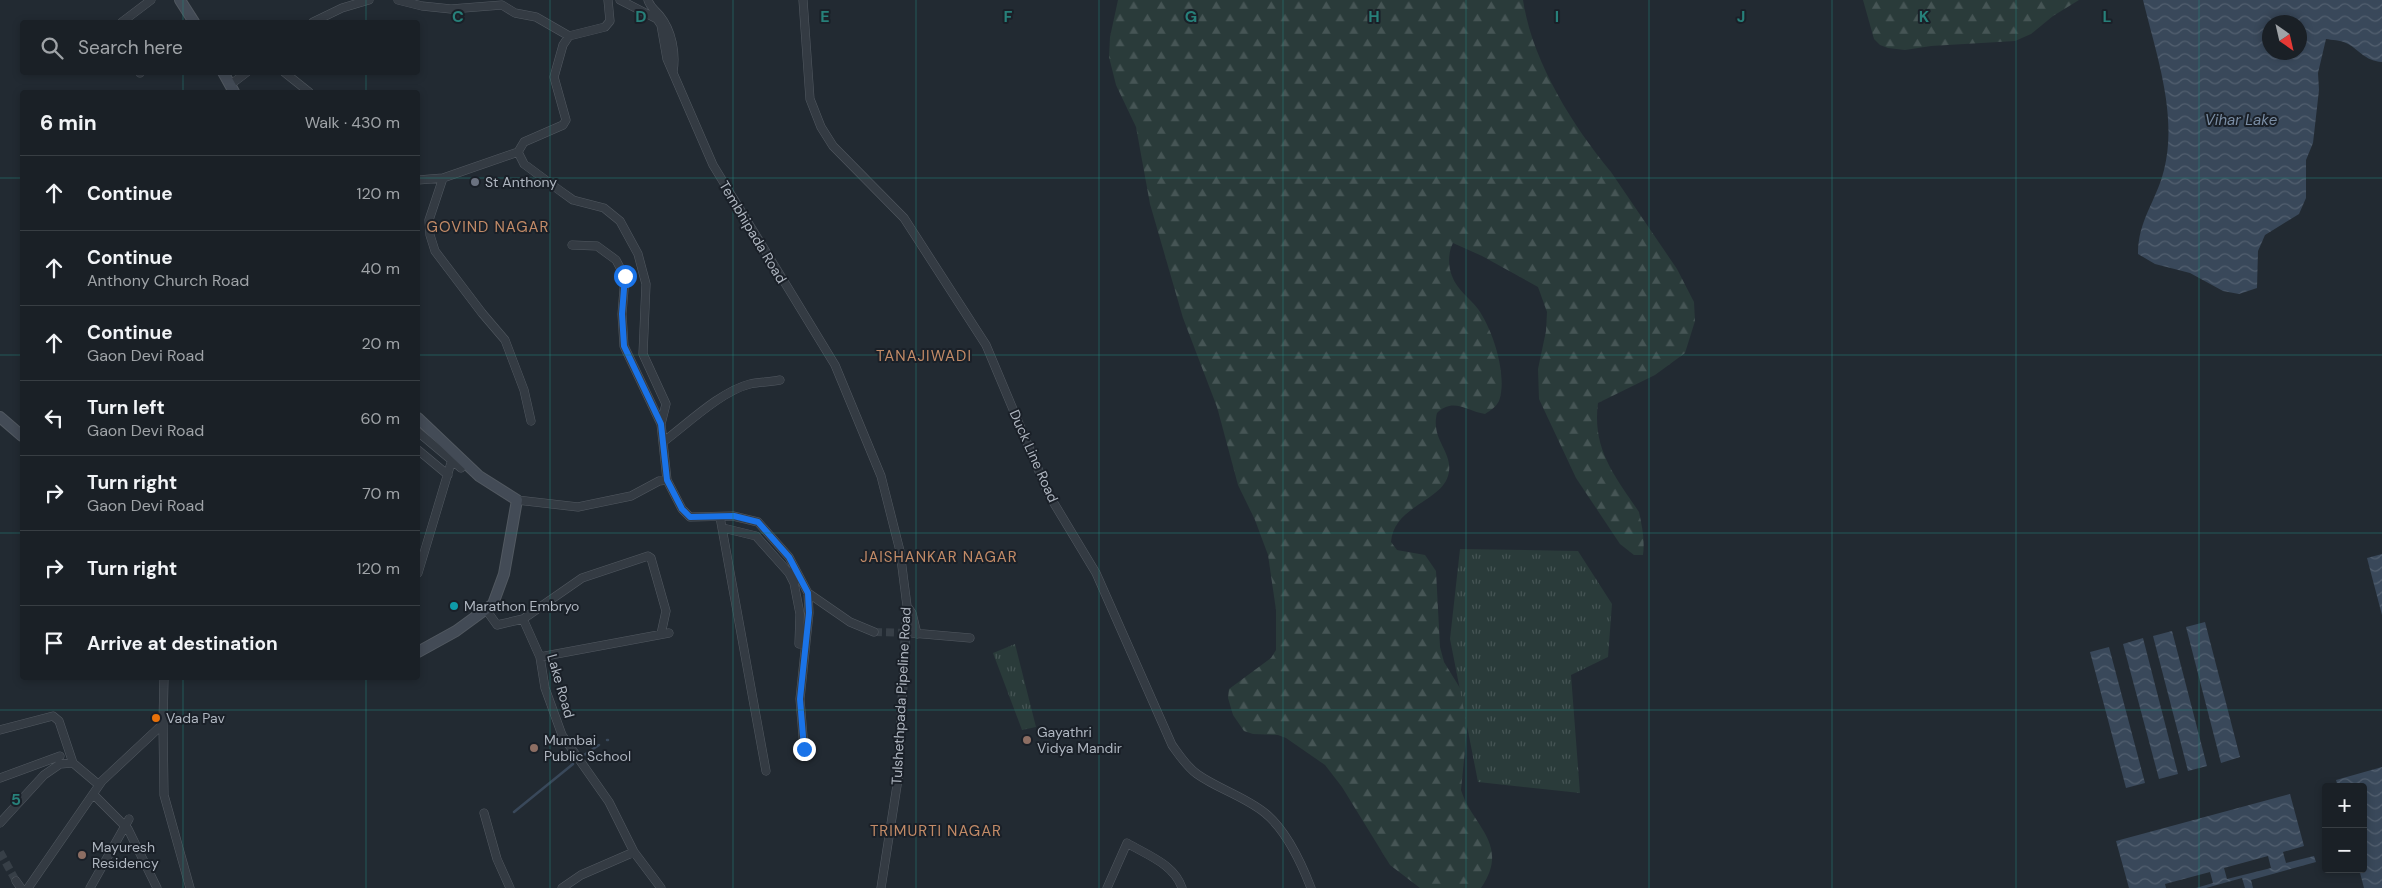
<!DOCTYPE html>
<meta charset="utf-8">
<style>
body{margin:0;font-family:"DM Sans",sans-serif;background:#23282e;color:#f1f3f6}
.controls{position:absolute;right:15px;bottom:15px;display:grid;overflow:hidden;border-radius:5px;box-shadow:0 2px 8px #0003}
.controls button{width:45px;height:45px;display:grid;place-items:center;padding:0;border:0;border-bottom:1px solid #383e43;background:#1a2026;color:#f1f3f6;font:25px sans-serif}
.compass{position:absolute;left:2262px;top:15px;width:45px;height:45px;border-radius:50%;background:#1a2026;box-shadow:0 2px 8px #0003;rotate:146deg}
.stop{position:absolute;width:15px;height:15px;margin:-11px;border:4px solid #1a73e8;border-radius:50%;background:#fff}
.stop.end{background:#1a73e8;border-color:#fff;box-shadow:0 1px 5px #0008}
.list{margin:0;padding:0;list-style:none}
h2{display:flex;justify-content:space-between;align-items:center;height:65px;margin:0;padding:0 20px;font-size:21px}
h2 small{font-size:16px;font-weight:400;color:#9fa3a7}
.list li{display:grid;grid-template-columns:32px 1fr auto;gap:15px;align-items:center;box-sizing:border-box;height:75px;padding:0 20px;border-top:1px solid #383e43}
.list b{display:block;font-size:19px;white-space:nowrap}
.list p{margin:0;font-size:16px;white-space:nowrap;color:#9fa3a7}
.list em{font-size:16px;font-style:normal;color:#9fa3a7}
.icon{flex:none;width:28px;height:28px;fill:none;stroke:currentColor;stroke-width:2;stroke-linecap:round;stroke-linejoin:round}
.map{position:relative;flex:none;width:2382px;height:888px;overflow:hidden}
.search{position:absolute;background:#1a2026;box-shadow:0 2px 8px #0003;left:20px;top:20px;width:400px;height:55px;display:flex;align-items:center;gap:12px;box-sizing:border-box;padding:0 18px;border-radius:5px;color:#9fa3a7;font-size:19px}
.panel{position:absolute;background:#1a2026;box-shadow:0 2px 8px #0003;left:20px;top:90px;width:400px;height:590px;border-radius:5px}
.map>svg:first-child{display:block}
</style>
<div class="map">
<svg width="2382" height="888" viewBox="0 0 2382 888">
<defs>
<pattern id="forest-firs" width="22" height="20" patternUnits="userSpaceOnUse" patternTransform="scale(1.25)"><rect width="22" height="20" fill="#2a3b3a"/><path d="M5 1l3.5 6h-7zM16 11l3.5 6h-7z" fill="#465555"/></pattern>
<pattern id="park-tufts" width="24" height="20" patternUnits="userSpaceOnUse" patternTransform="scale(1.25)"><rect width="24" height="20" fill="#2a3b3a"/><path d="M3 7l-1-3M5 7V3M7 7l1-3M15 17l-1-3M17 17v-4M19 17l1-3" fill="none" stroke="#465555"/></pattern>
<pattern id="water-waves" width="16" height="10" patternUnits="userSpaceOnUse" patternTransform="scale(1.25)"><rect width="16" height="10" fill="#39485a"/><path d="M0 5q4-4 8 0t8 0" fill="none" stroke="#536070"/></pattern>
</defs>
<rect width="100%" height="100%" fill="#222a32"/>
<path fill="url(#forest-firs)" d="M1118 0H1523C1532 61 1572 125 1611 172L1677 269 1694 302 1695 321 1685 353 1655 375 1598 403C1592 449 1614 475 1639 512 1642 526 1645 540 1643 555H1634L1620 544 1576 478 1539 399 1538 369 1546 331 1547 312 1538 287 1482 256 1453 243C1448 252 1448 267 1452 276 1457 290 1470 298 1478 309 1493 330 1508 376 1499 401 1496 407 1491 410 1485 414 1467 411 1453 397 1437 413 1430 441 1455 452 1448 476 1440 502 1394 506 1391 542L1397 550 1425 555 1436 571 1440 647 1444 662 1463 693 1469 710 1461 790C1472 826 1511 844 1481 888H1420L1390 865 1342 787 1325 765 1286 738 1278 735 1253 734 1244 731 1233 715 1228 698 1229 689 1271 658 1276 650V610L1268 555 1255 520 1238 485 1217 407 1183 318 1150 204 1136 127 1116 85 1109 57 1110 37Z
M1863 0H2079L2053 16 2031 34 2015 41 1931 46 1905 50 1888 48 1880 45 1874 39Z"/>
<path fill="url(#park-tufts)" d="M1460 549 1578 551 1612 604 1608 657 1571 675 1580 793 1478 782 1450 639Z
M1015 644 1036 727 1022 730 993 653Z"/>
<path fill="url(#water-waves)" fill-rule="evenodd" d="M2143 0H2382V62C2364 61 2358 48 2346 43 2340 40 2332 40 2326 39L2318 73 2319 90 2313 143 2306 160V198L2299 214 2265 235 2258 251 2257 288 2239 294 2223 291 2190 273 2155 264 2138 254C2138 220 2156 202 2164 170 2178 114 2156 54 2143 0ZM2270 22H2300V52H2270Z
M2382 554V615L2367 558Z
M2205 622 2240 757 2221 763 2186 627Z
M2172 631 2207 766 2188 771 2153 636Z
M2143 638 2178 774 2159 779 2123 644Z
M2109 647 2145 783 2126 788 2090 652Z
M2382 767V888H2364L2359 869H2363V787H2338L2336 780Z
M2290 794 2304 846 2283 852 2286 863 2314 856 2316 862 2251 880 2253 888H2245L2242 878 2206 888H2196L2213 883 2210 872 2165 884 2166 888H2129L2116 841ZM2268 856 2271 868 2227 879 2224 868Z"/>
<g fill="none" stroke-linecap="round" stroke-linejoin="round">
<path stroke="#39485a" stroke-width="2.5" d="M607 740H608
M584 755 599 745
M514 812 573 764"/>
<path stroke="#373f47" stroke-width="8" stroke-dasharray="8 4" stroke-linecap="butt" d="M874 632 912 633
M0 852 16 881"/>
<g stroke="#525961" stroke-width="9">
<path id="street" d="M398 0 422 6 451 9 502 5 515 13 536 17 569 36 605 27 610 21 608 0
M620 0 657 19 661 25 667 59 713 165 835 365 881 476 900 551 907 606 898 779 881 888
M648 0C650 7 655 10 660 16 672 31 676 53 673 72
M803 0 810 99 821 127 833 146 904 218 986 345 1049 495 1096 573 1172 745C1180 756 1187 767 1197 774 1218 789 1244 796 1265 813 1287 831 1301 862 1311 888
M122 22 151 0
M313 22 342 8 369 0
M140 72V73
M284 72 309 92
M230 85 247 72
M518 152 524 164 559 190 573 200 604 208 620 221 638 254 646 284 643 354 666 404 661 424 667 480 682 509 690 517 733 516 758 522 789 557 808 593 850 622 874 632
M518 152 443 178 429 220 430 235 435 251 482 313 505 340 524 390 531 421
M518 152 524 142 563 125 566 120 554 77 563 45 569 36
M418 180 443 178
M572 245 597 246 616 260 625 277 622 314 624 346 661 424
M418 432 461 468
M663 442C686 425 721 391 750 384 759 382 770 382 780 380
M418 450 448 475
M517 500 578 507 631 496 659 481 667 480
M720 517 766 771
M723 528 756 536 789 573 794 583 800 614 799 644
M418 573 454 453
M907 606 912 613 917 634
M487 611 497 625 523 619 540 657 545 688 562 735 609 802 634 852 661 888
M523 619 582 578 648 556 651 558 666 611 661 634
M912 633 970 638
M540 657 669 633
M164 678 163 724 164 795 190 888
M0 730 53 716 59 721 73 763 99 785
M804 749 800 699 809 613 808 593
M0 778 60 756
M93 794 128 829 157 888
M484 813 497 859 510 888
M0 823 44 775 60 764 73 763
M16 881 21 888
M28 888 102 781 163 724
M90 888 129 819
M562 888 581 875 634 852
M1107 888 1127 843C1147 855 1174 864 1182 888"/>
</g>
<g stroke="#525961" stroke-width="12">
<path id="secondary" d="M180 0 194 22
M223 72 234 92
M0 417 22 436
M418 418 479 476 517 500 504 574 493 604 456 631 418 652"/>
</g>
<use href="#street" stroke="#343b43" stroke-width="8"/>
<use href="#secondary" stroke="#434b56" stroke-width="10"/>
</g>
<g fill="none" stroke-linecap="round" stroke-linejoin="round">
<path stroke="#1a73e8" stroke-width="6" d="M625 276 622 314 624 346 661 424 667 480 682 509 690 517 734 516 758 522 789 557 808 593 809 613 800 699 804 749"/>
</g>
<path fill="none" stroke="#27807a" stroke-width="1" stroke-opacity="0.55" d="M183 0V22M366 0V22M550 0V888M733 0V888M916 0V888M1099 0V888M1283 0V888M1466 0V888M1649 0V888M1832 0V888M2016 0V888M2199 0V888M183 72V92M366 72V92M0 178H22M418 178H2382M0 355H22M418 355H2382M0 533H22M418 533H2382M183 678V888M366 678V888M0 710H2382"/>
<circle fill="#6b7280" stroke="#1a2028" stroke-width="2" cx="475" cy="182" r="5"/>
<circle fill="#0f9aa8" stroke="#1a2028" stroke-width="2" cx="454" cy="606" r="5"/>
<circle fill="#e8710a" stroke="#1a2028" stroke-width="2" cx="156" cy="718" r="5"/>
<g fill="#8d6e63" stroke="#1a2028" stroke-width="2">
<circle cx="1027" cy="740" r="5"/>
<circle cx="534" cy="748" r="5"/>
<circle cx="82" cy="855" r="5"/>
</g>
<g text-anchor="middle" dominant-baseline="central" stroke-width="4" stroke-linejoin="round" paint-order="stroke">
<g font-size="14" fill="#afb6c0" stroke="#1a2028" text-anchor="start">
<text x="485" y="182">St Anthony</text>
<text x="464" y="606">Marathon Embryo</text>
<text x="166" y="718">Vada Pav</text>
<text x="1037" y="732">Gayathri<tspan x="1037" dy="16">Vidya Mandir</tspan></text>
<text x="544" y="740">Mumbai<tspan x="544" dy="16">Public School</tspan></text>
<text x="92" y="847">Mayuresh<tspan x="92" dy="16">Residency</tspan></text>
</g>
<g font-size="14" fill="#afb6c0" stroke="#1a2028">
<text transform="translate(753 232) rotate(59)">Tembhipada Road</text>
<text transform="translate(1034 456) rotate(66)">Duck Line Road</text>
<text transform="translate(561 686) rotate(74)">Lake Road</text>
<text transform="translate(901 696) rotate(-87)">Tulshethpada Pipeline Road</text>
</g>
<g font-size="15" font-style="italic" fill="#7b8ea5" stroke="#1a2028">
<text x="2241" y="120">Vihar Lake</text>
</g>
<g font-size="15" letter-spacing="1" fill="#c38b67" stroke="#1a2028">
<text x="488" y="227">GOVIND NAGAR</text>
<text x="924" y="356">TANAJIWADI</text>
<text x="939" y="557">JAISHANKAR NAGAR</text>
<text x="936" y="831">TRIMURTI NAGAR</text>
</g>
</g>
<g font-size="16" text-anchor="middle" font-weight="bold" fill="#27807a" stroke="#1a2028" stroke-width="4" stroke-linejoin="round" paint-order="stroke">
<text x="458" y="22">C</text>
<text x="641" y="22">D</text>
<text x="825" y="22">E</text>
<text x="1008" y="22">F</text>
<text x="1191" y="22">G</text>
<text x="1374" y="22">H</text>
<text x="1557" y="22">I</text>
<text x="1741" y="22">J</text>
<text x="1924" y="22">K</text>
<text x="2107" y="22">L</text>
<text x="16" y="805">5</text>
</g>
</svg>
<div class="controls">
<button>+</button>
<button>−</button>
</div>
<svg class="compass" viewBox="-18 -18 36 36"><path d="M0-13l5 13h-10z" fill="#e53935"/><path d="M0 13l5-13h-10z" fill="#9fa3a7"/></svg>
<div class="stop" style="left:625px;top:276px"></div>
<div class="stop end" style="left:804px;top:749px"></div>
<div class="search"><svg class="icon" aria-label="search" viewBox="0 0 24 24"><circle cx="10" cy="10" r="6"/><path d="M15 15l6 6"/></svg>Search here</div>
<section class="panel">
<h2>6 min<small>Walk · 430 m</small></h2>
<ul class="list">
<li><svg class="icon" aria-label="ahead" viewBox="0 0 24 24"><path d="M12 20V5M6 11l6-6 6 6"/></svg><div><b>Continue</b></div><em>120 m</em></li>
<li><svg class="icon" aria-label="ahead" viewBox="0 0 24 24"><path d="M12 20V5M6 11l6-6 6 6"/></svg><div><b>Continue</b><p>Anthony Church Road</p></div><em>40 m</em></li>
<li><svg class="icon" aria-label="ahead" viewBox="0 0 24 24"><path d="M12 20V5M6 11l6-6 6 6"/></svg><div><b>Continue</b><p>Gaon Devi Road</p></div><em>20 m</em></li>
<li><svg class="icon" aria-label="left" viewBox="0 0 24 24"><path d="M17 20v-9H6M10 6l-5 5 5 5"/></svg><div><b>Turn left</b><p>Gaon Devi Road</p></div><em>60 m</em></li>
<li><svg class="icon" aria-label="right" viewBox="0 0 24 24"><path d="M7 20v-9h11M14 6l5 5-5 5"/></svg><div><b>Turn right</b><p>Gaon Devi Road</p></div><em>70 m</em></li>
<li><svg class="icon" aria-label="right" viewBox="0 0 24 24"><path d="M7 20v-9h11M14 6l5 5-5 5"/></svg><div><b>Turn right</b></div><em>120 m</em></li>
<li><svg class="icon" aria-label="arrive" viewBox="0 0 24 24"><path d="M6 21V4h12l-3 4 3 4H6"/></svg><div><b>Arrive at destination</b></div></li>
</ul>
</section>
</div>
